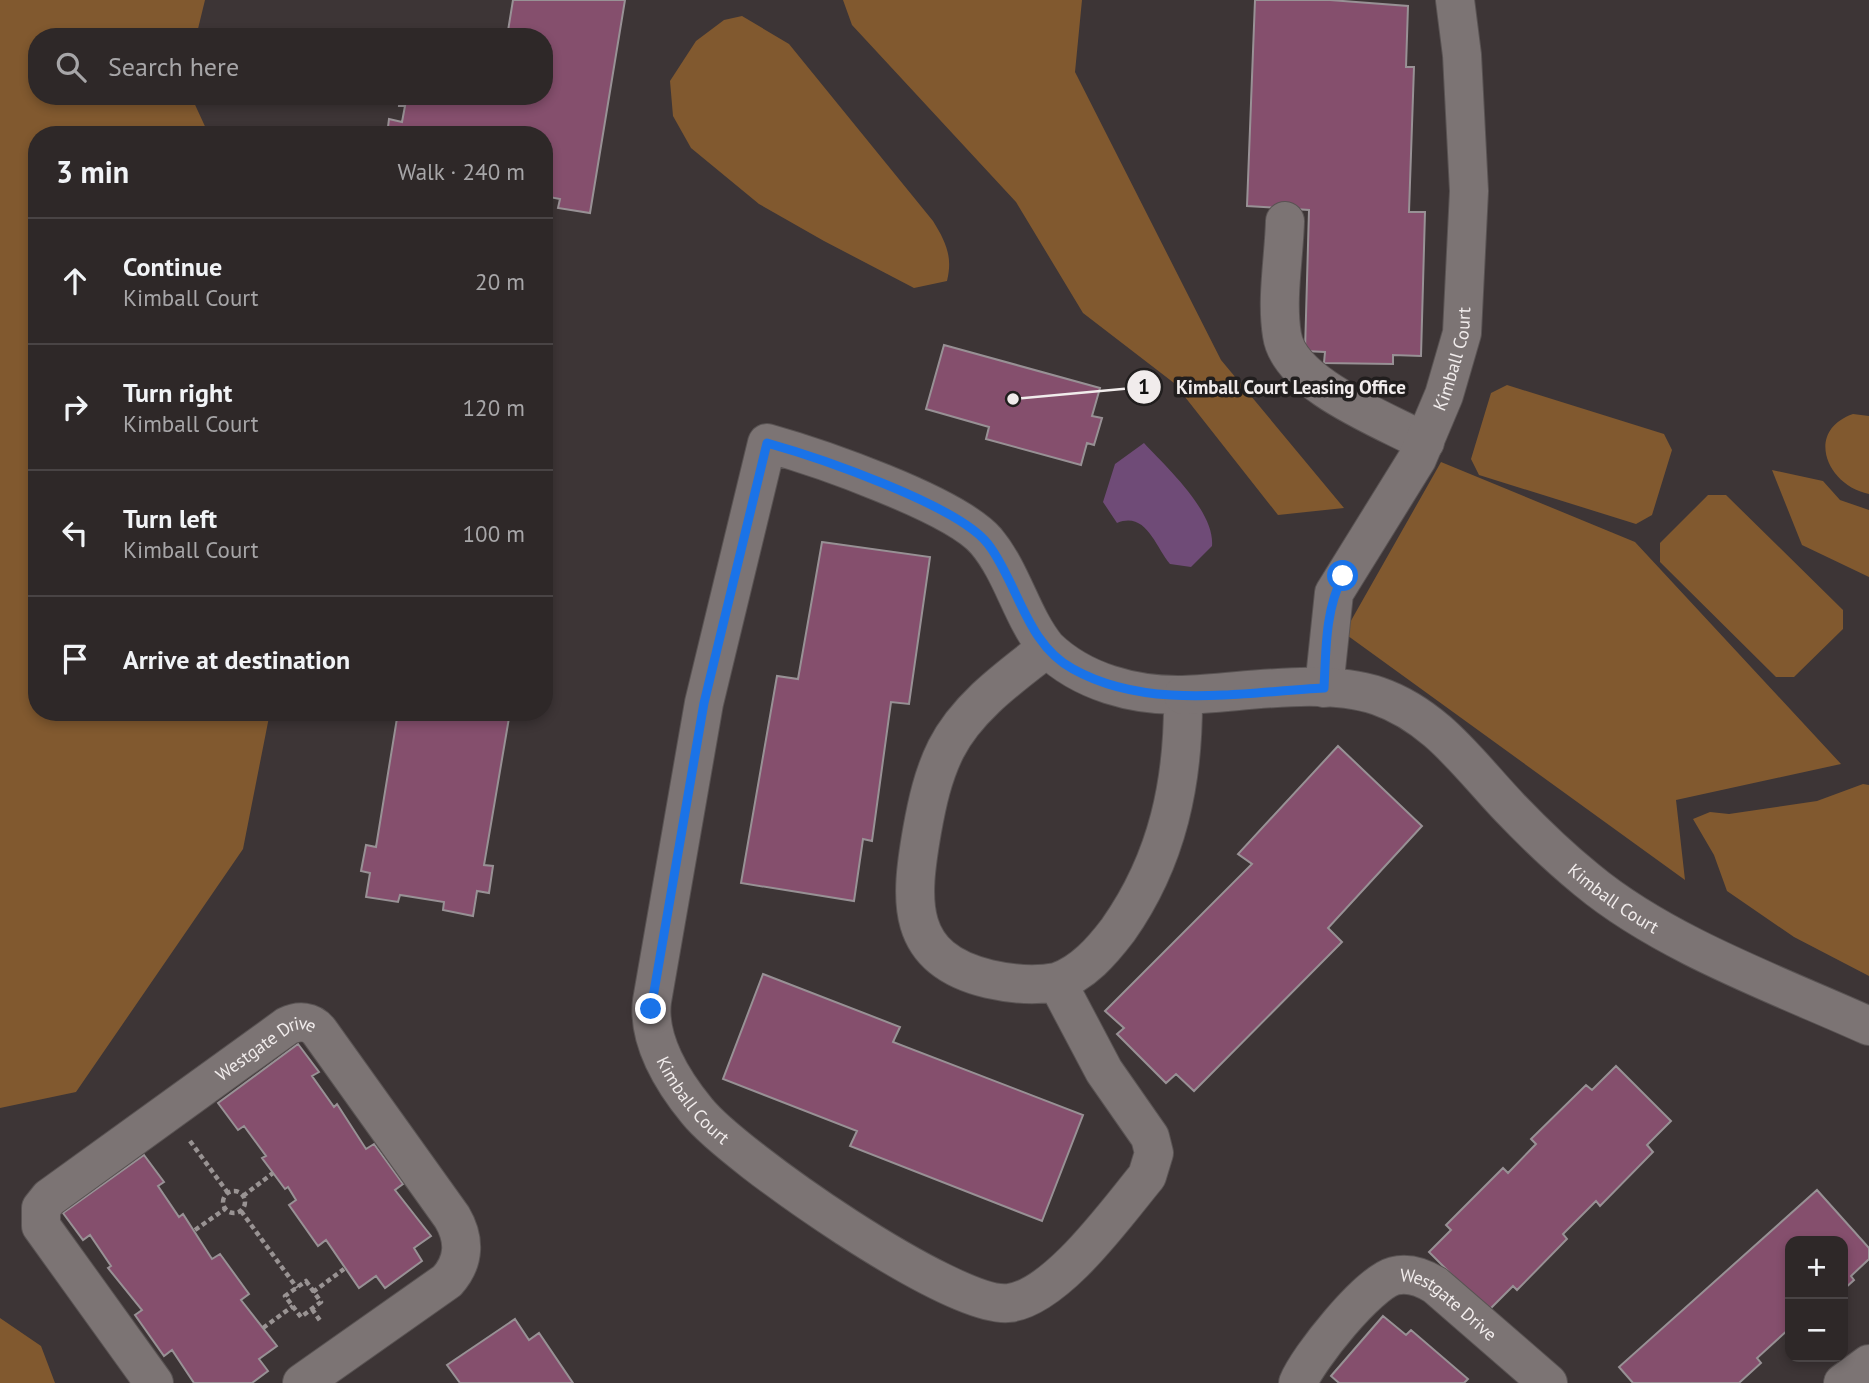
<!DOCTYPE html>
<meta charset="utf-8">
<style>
body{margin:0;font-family:"PT Sans",sans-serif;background:#363030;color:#f1f3f6}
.controls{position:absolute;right:21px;bottom:21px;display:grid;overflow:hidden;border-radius:14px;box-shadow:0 4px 10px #0003}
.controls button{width:63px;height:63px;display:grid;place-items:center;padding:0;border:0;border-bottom:2px solid #494445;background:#2e2828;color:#f1f3f6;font:35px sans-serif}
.stop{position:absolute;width:21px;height:21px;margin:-16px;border:5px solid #1a73e8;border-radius:50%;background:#fff}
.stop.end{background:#1a73e8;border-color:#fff;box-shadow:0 2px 7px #0008}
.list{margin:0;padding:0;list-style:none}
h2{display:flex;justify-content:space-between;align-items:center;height:91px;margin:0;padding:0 28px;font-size:30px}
h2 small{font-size:23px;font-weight:400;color:#a7a6a8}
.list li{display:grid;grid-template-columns:46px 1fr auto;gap:21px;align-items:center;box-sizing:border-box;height:126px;padding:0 28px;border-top:2px solid #494445}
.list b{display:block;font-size:26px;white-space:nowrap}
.list p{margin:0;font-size:23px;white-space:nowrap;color:#a7a6a8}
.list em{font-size:23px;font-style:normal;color:#a7a6a8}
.icon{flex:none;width:38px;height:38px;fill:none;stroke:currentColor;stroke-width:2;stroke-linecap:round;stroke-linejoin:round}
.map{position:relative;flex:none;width:1869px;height:1383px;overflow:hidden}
.search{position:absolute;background:#2e2828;box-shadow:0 4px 10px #0003;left:28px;top:28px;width:525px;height:77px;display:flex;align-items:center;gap:18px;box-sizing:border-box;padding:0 24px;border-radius:28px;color:#a7a6a8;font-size:26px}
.panel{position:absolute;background:#2e2828;box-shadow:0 4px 10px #0003;left:28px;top:126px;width:525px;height:595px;border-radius:28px}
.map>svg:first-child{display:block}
</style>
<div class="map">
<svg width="1869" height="1383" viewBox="0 0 1869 1383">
<rect width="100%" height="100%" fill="#3d3536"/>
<path fill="#81592f" d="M0 0H205L196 37H37V96H191L209 135H37V712H270L243 849 76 1092 0 1108Z
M843 0H1082L1075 72 1221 360 1344 508 1278 515 1174 383 1083 313 1016 202 852 25Z
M742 16 789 44 933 221C946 242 953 257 947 281L914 288 824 241 759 204 691 148 673 116 670 81 696 41 724 20Z
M1507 385 1664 434 1672 450 1652 515 1636 524 1479 475 1471 459 1491 393Z
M1853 414 1869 416V494C1827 486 1804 431 1853 414Z
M1441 462 1635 542 1841 764 1676 800 1685 880 1344 633Z
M1772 470 1823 481 1840 500 1869 510V577L1802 545Z
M1708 495H1726L1843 610V629L1794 677H1776L1660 562V543Z
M1863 784 1869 785V976L1794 937 1727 891 1714 855 1693 819 1710 812 1729 814 1817 801Z
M0 1318 41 1346 55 1383H0Z"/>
<path fill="#6f4b77" d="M1144 443C1166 467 1215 511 1212 546L1191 567 1170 564C1155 546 1146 511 1117 523L1103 502 1115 464Z"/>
<path fill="#854f6d" stroke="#989195" stroke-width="2" d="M513 0H625L590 213 558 208 560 199 544 196V135H387L389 119 402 122 405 106H399L400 96H544V37H507Z
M1255 0H1330L1408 6 1406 67H1414L1409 212H1425L1421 356 1393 355V364L1324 363 1325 352 1305 351 1309 210 1247 206Z
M944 345 1100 388 1092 416 1102 418 1094 445 1087 443 1081 465 986 439 989 427 926 409Z
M822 542 930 557 909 704 891 702 872 841 863 839 854 901 741 883 777 676 798 679Z
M398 712H510L484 865 493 866 489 893 477 891 473 916 443 910 444 902 400 895 398 902 366 897 370 873 361 871 366 845 376 847Z
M1338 746 1422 826 1328 928 1342 942 1194 1091 1176 1074 1166 1083 1117 1034 1124 1028 1105 1011 1252 864 1238 854Z
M763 974 900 1027 893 1042 1083 1115 1042 1221 850 1146 857 1131 723 1079Z
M298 1044 319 1072 312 1076 334 1107 337 1104 366 1149 374 1144 403 1184 395 1190 431 1236 414 1248 422 1261 385 1288 376 1276 359 1288 326 1240 318 1246 289 1205 296 1200 288 1187 285 1189 262 1158 266 1156 244 1126 238 1130 218 1103Z
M1616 1066 1671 1121 1647 1145 1653 1152 1600 1206 1596 1201 1563 1234 1567 1239 1517 1290 1513 1286 1488 1311 1429 1252 1451 1230 1446 1225 1503 1168 1508 1173 1536 1144 1531 1139 1586 1085 1592 1090Z
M144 1155 164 1182 158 1186 179 1217 183 1214 212 1259 220 1254 249 1294 241 1300 277 1346 259 1359 268 1371 252 1383H194L172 1350 164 1356 135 1315 142 1310 108 1268 111 1266 90 1235 83 1240 63 1213Z
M1817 1190 1869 1248V1259L1851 1276 1854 1280 1843 1290V1241H1790V1328L1757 1358 1761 1363 1739 1383H1633L1619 1367Z
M1383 1316 1406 1335 1411 1330 1468 1379 1464 1383H1339L1331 1376Z
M515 1319 529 1340 539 1333 573 1383H460L447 1365Z"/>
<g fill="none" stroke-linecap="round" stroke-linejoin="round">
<g stroke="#595353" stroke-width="40">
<g id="minor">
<path d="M1285 221C1284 258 1276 299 1282 335 1289 384 1384 420 1425 442"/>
<path id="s1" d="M1047 648C1021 616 1013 573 986 541 954 504 817 457 767 443L704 703 652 1001C647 1040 673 1082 697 1111 734 1157 954 1310 1009 1303 1057 1297 1117 1212 1147 1176L1154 1153 1150 1137 1104 1071 1057 982C1035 986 1011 984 989 979 904 959 910 900 922 831 927 803 933 775 946 749 967 707 1011 676 1047 648 1082 682 1134 696 1183 695 1184 781 1168 859 1118 930 1102 951 1083 973 1057 982"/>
<path id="s2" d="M1324 688 1334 593 1417 459 1444 395 1462 333 1469 191 1462 55 1455 0"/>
<path id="s3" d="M1183 695C1243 693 1321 677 1378 696 1436 716 1469 765 1510 808 1534 833 1560 858 1587 880 1664 944 1778 985 1869 1026"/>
<path id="s4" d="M154 1383 41 1226V1208L49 1198 287 1026C299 1020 311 1021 319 1031L452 1217C465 1239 465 1261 447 1281L302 1383"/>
<path id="s5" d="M1298 1383C1308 1358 1368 1283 1394 1276 1409 1272 1422 1277 1435 1285L1548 1383"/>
<path d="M1843 1383 1869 1364"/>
</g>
</g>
<path stroke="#999393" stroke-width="4.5" stroke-dasharray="5 3.5" stroke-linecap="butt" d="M190 1141 228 1193
M223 1202a11 11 0 1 1 22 0a11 11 0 1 1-22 0Z
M243 1196 273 1173
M241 1211 297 1288
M195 1230 225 1209
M306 1281 321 1302 301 1317 285 1296Z
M313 1292 344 1269
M312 1309 321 1322
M263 1328 293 1306"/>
<use href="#minor" stroke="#7c7474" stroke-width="38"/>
</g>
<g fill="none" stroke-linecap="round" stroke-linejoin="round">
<path stroke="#1a73e8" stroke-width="9" d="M651 1009 704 703 767 443C817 457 958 505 988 544 1018 583 1026 644 1073 669 1148 711 1242 692 1324 688 1326 651 1325 610 1343 576"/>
</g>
<g text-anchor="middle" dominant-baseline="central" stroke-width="7" stroke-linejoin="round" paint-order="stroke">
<g font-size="18" fill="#f1ecec" stroke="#211e1e">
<text stroke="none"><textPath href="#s2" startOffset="360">Kimball Court</textPath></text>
<text stroke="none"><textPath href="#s3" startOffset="509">Kimball Court</textPath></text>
<text stroke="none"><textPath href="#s4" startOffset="490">Westgate Drive</textPath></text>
<text stroke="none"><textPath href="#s1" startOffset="1046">Kimball Court</textPath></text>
<text stroke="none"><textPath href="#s5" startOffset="210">Westgate Drive</textPath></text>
</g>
</g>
<path fill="none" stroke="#f1ecec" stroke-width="2.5" d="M1013 399L1144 387"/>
<g fill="#f1ecec" stroke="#211e1e" stroke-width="2.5">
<circle cx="1013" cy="399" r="7"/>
<circle cx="1144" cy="387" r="18"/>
</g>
<g font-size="21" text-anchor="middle" font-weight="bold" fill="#111">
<text x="1144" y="394">1</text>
</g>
<g font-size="19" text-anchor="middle" font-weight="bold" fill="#f1ecec" stroke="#211e1e" stroke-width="7" stroke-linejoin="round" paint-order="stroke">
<text x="1291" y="394">Kimball Court Leasing Office</text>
</g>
</svg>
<div class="controls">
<button>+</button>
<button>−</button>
</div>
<div class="stop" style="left:1343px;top:576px"></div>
<div class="stop end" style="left:651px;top:1009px"></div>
<div class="search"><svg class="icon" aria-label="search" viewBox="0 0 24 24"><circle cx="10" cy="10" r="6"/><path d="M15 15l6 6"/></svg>Search here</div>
<section class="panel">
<h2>3 min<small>Walk · 240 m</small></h2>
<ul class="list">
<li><svg class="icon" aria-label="ahead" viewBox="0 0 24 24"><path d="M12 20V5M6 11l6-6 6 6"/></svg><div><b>Continue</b><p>Kimball Court</p></div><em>20 m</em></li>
<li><svg class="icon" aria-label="right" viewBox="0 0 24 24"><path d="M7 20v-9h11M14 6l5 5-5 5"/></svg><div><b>Turn right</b><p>Kimball Court</p></div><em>120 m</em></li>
<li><svg class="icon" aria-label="left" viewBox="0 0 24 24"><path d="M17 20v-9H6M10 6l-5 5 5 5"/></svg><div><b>Turn left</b><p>Kimball Court</p></div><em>100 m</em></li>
<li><svg class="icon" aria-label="arrive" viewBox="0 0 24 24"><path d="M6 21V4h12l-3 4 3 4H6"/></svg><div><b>Arrive at destination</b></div></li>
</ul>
</section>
</div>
